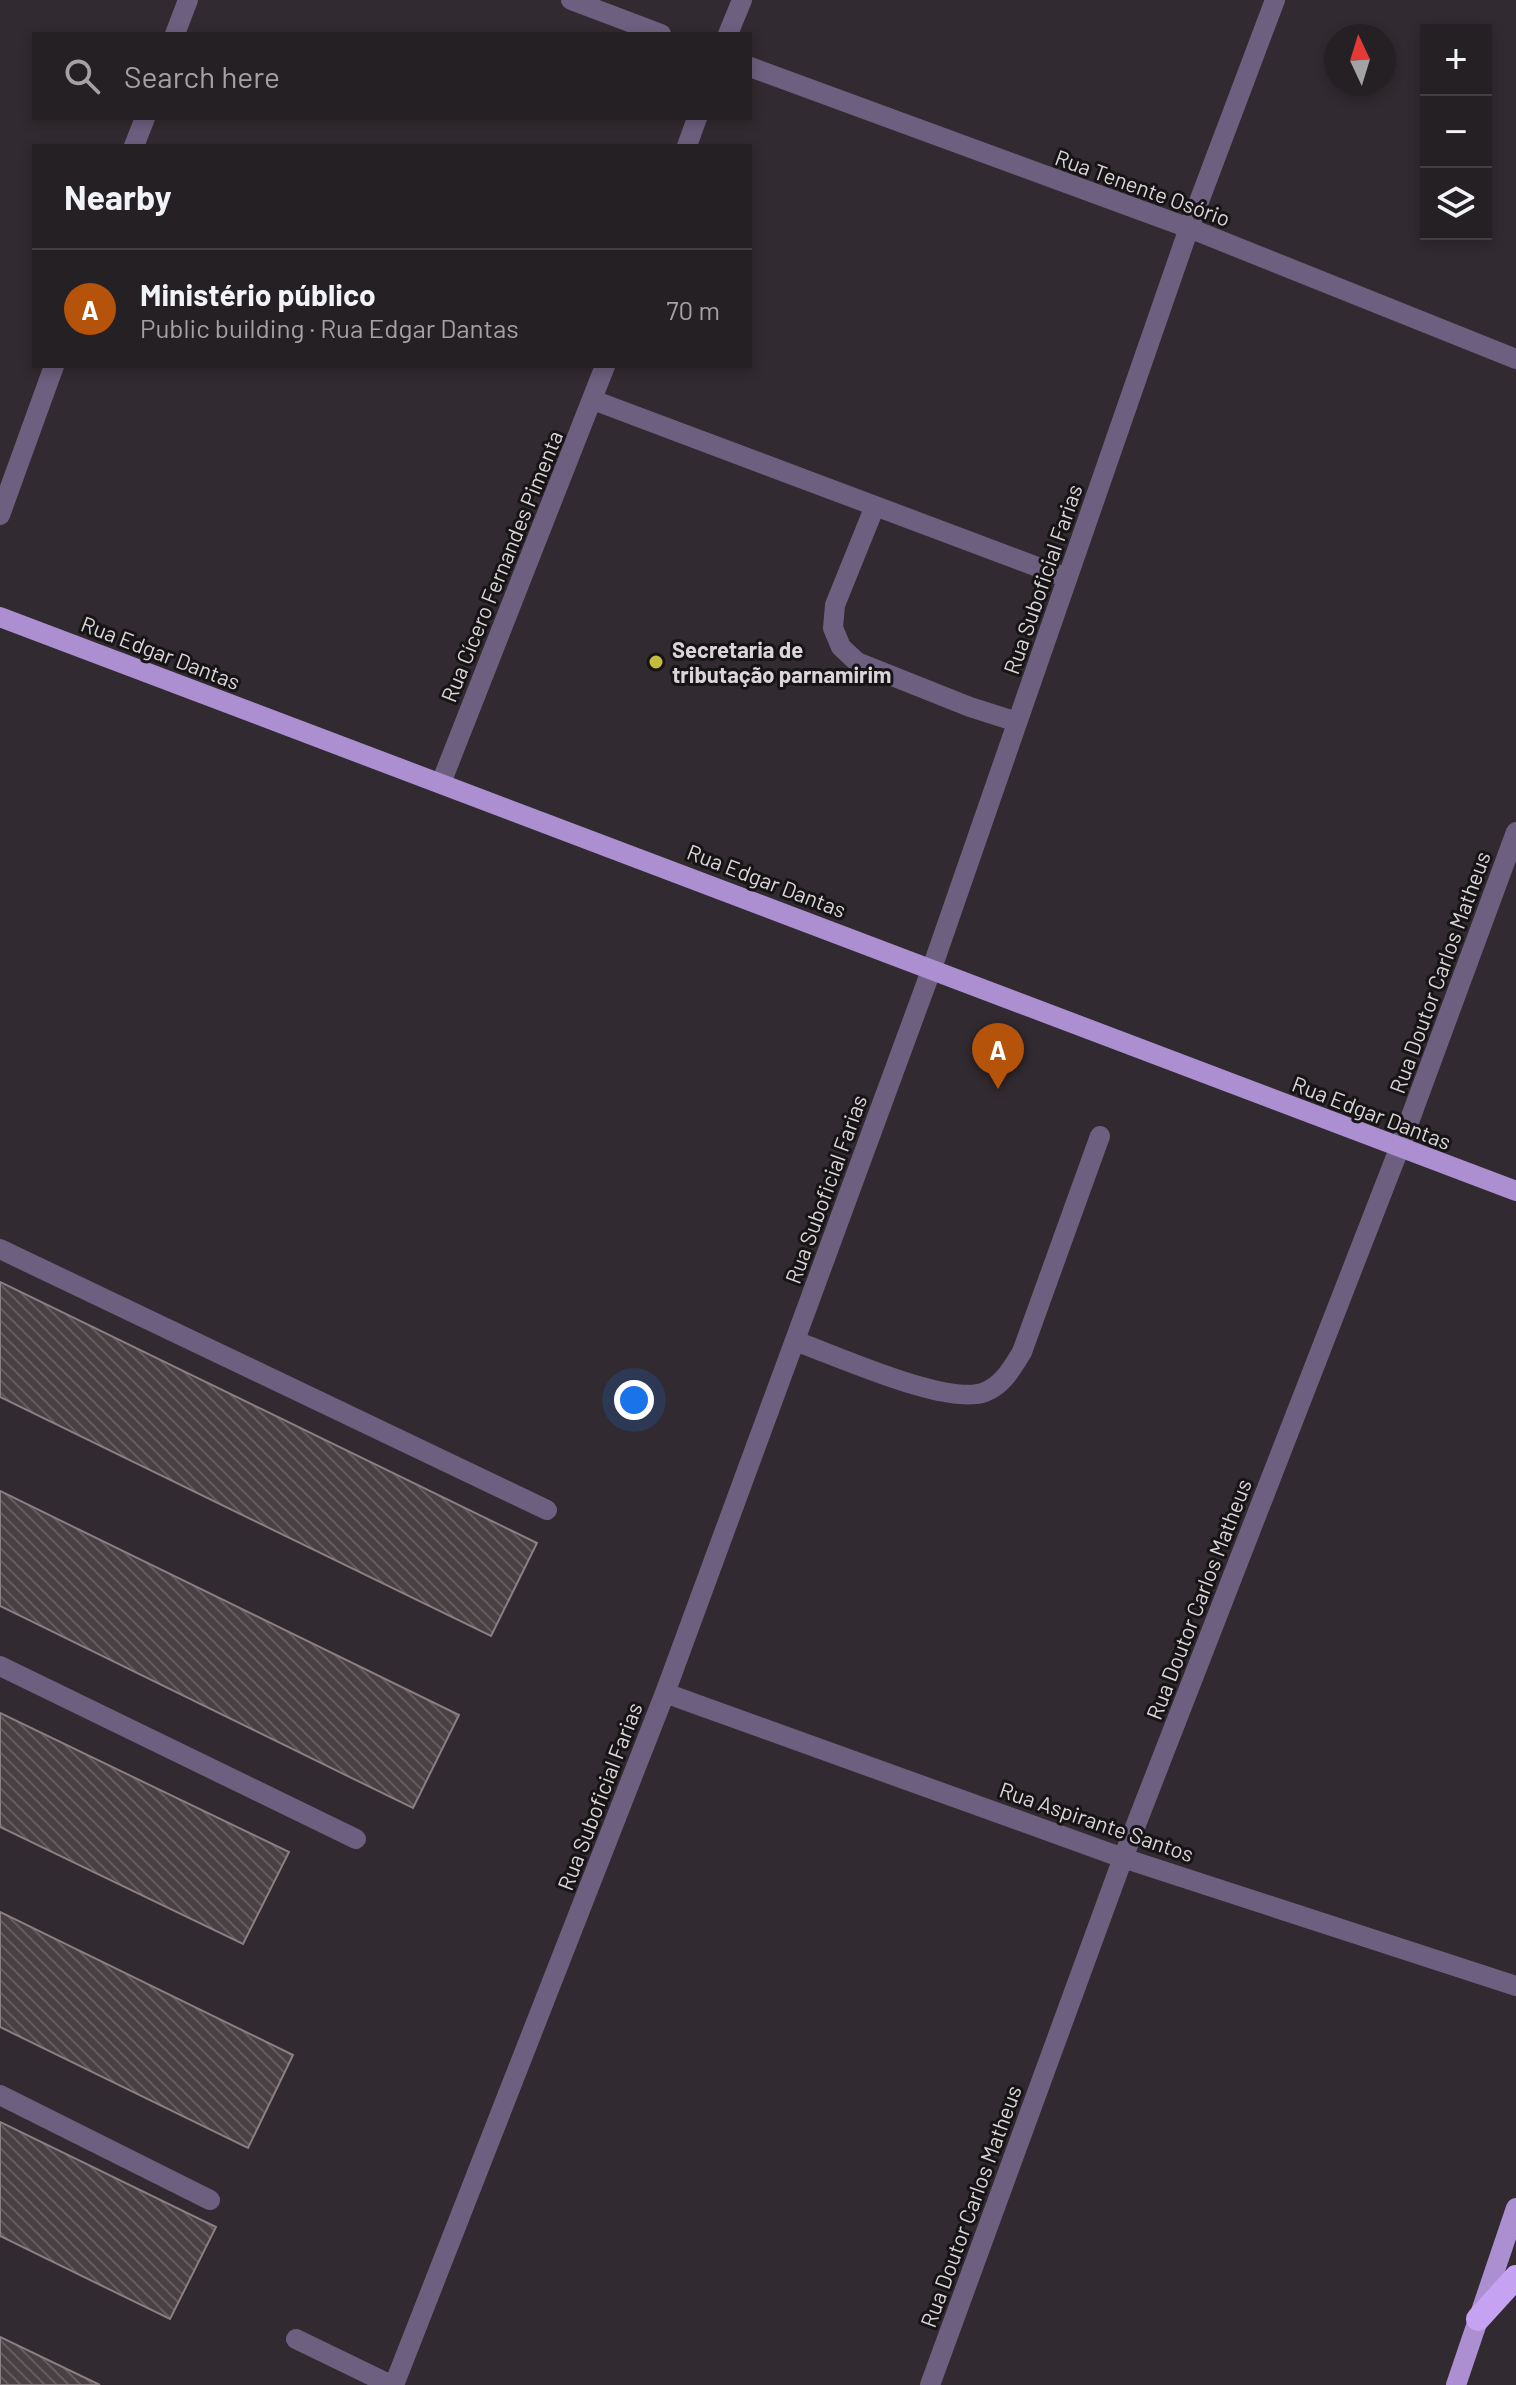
<!DOCTYPE html>
<meta charset="utf-8">
<style>
body{margin:0;font-family:Barlow,sans-serif;background:#2d282c;color:#f1f3f6}
.controls{position:absolute;right:24px;top:24px;display:grid;overflow:hidden;border-radius:0px;box-shadow:0 4px 12px #0003}
.controls button{width:72px;height:72px;display:grid;place-items:center;padding:0;border:0;border-bottom:2px solid #423e41;background:#252024;color:#f1f3f6;font:40px sans-serif}
.compass{position:absolute;left:1324px;top:24px;width:72px;height:72px;border-radius:50%;background:#252024;box-shadow:0 4px 12px #0003;rotate:356deg}
.you{position:absolute;left:634px;top:1400px;width:28px;height:28px;margin:-20px;border:6px solid #fff;border-radius:50%;background:#1a73e8;box-shadow:0 0 0 12px #1a73e833}
.badge{display:grid;place-items:center;width:52px;height:52px;border-radius:50%;background:#b45309;color:#fff;font-size:26px;font-weight:700}
.pin{position:absolute;translate:-50% -66px;filter:drop-shadow(0 2px 4px #0008)}
.pin::after{content:'';position:absolute;top:42px;width:28px;height:24px;background:inherit;clip-path:polygon(0 0,100% 0,50% 100%)}
.list{margin:0;padding:0;list-style:none}
h2{display:flex;justify-content:space-between;align-items:center;height:104px;margin:0;padding:0 32px;font-size:34px}
h2 small{font-size:26px;font-weight:400;color:#a3a3a6}
.list li{display:grid;grid-template-columns:52px 1fr auto;gap:24px;align-items:center;box-sizing:border-box;height:120px;padding:0 32px;border-top:2px solid #423e41}
.list b{display:block;font-size:30px;white-space:nowrap}
.list p{margin:0;font-size:26px;white-space:nowrap;color:#a3a3a6}
.list em{font-size:26px;font-style:normal;color:#a3a3a6}
.icon{flex:none;width:44px;height:44px;fill:none;stroke:currentColor;stroke-width:2;stroke-linecap:round;stroke-linejoin:round}
.map{position:relative;flex:none;width:1516px;height:2385px;overflow:hidden}
.search{position:absolute;background:#252024;box-shadow:0 4px 12px #0003;left:32px;top:32px;width:720px;height:88px;display:flex;align-items:center;gap:20px;box-sizing:border-box;padding:0 28px;border-radius:0px;color:#a3a3a6;font-size:30px}
.panel{position:absolute;background:#252024;box-shadow:0 4px 12px #0003;left:32px;top:144px;width:720px;height:224px;border-radius:0px}
.map>svg:first-child{display:block}
</style>
<div class="map">
<svg width="1516" height="2385" viewBox="0 0 1516 2385">
<defs>
<pattern id="building-back-hatch" width="6" height="6" patternUnits="userSpaceOnUse" patternTransform="scale(2)"><rect width="6" height="6" fill="#494043"/><path d="M-1 5l2 2M0 0l6 6M5-1l2 2" fill="none" stroke="#635b5e"/></pattern>
</defs>
<rect width="100%" height="100%" fill="#312a30"/>
<path fill="url(#building-back-hatch)" stroke="#8a7f82" stroke-width="2" d="M0 1282 537 1543 491 1636 0 1397Z
M0 1491 459 1715 413 1808 0 1606Z
M0 1713 289 1852 243 1944 0 1827Z
M0 1912 293 2055 248 2148 0 2027Z
M0 2122 216 2227 170 2319 0 2236Z
M0 2337 100 2385H0Z"/>
<g fill="none" stroke-linecap="round" stroke-linejoin="round">
<path stroke="#6d5f7f" stroke-width="20" d="M571 0 661 34
M175 34 188 0
M728 34 742 0
M750 67 1189 228 1516 359
M134 146 145 118
M687 146 697 118
M593 400 1067 578
M875 506 835 605 833 628 841 647 857 662 970 707 1017 722
M0 515 54 366
M441 783 605 366
M0 1249 547 1510
M795 1341C835 1355 948 1407 985 1392 1003 1385 1012 1368 1022 1352L1100 1136
M0 1666 356 1839
M665 1693 1123 1858 1516 1986
M0 2095 210 2200
M296 2339 391 2385
M394 2385 665 1693 932 968 1189 228 1275 0
M930 2385 1123 1858 1399 1149 1516 832"/>
<path stroke="#ac8fd1" stroke-width="20" d="M0 617 1516 1191
M1456 2385 1516 2208"/>
<path stroke="#c5a2f2" stroke-width="24" d="M1478 2319 1516 2277"/>
</g>
<circle fill="#c5bc3d" stroke="#171416" stroke-width="3" cx="656" cy="662" r="8"/>
<g text-anchor="middle" dominant-baseline="central" stroke-width="6" stroke-linejoin="round" paint-order="stroke">
<g font-size="22" fill="#dad5d9" stroke="#171416">
<text transform="translate(1143 187) rotate(20)">Rua Tenente Osório</text>
<text transform="translate(501 566) rotate(-68)">Rua Cícero Fernandes Pimenta</text>
<text transform="translate(1042 579) rotate(-71)">Rua Suboficial Farias</text>
<text transform="translate(161 652) rotate(21)">Rua Edgar Dantas</text>
<text transform="translate(767 880) rotate(21)">Rua Edgar Dantas</text>
<text transform="translate(1439 972) rotate(-70)">Rua Doutor Carlos Matheus</text>
<text transform="translate(1372 1112) rotate(21)">Rua Edgar Dantas</text>
<text transform="translate(825 1189) rotate(-70)">Rua Suboficial Farias</text>
<text transform="translate(1198 1599) rotate(-69)">Rua Doutor Carlos Matheus</text>
<text transform="translate(599 1796) rotate(-69)">Rua Suboficial Farias</text>
<text transform="translate(1097 1821) rotate(19)">Rua Aspirante Santos</text>
<text transform="translate(970 2206) rotate(-70)">Rua Doutor Carlos Matheus</text>
</g>
<g font-size="22" font-weight="bold" fill="#dad5d9" stroke="#171416" text-anchor="start">
<text x="672" y="649">Secretaria de<tspan x="672" dy="25">tributação parnamirim</tspan></text>
</g>
</g>
</svg>
<div class="controls">
<button>+</button>
<button>−</button>
<button><svg class="icon" aria-label="layers" viewBox="0 0 24 24"><path d="M12 4l9 5-9 5-9-5zM3 14l9 5 9-5"/></svg></button>
</div>
<svg class="compass" viewBox="-18 -18 36 36"><path d="M0-13l5 13h-10z" fill="#e53935"/><path d="M0 13l5-13h-10z" fill="#a3a3a6"/></svg>
<div class="you"></div>
<div class="pin badge" style="left:998px;top:1089px">A</div>
<div class="search"><svg class="icon" aria-label="search" viewBox="0 0 24 24"><circle cx="10" cy="10" r="6"/><path d="M15 15l6 6"/></svg>Search here</div>
<section class="panel">
<h2>Nearby<small></small></h2>
<ul class="list">
<li><span class="badge">A</span><div><b>Ministério público</b><p>Public building · Rua Edgar Dantas</p></div><em>70 m</em></li>
</ul>
</section>
</div>
